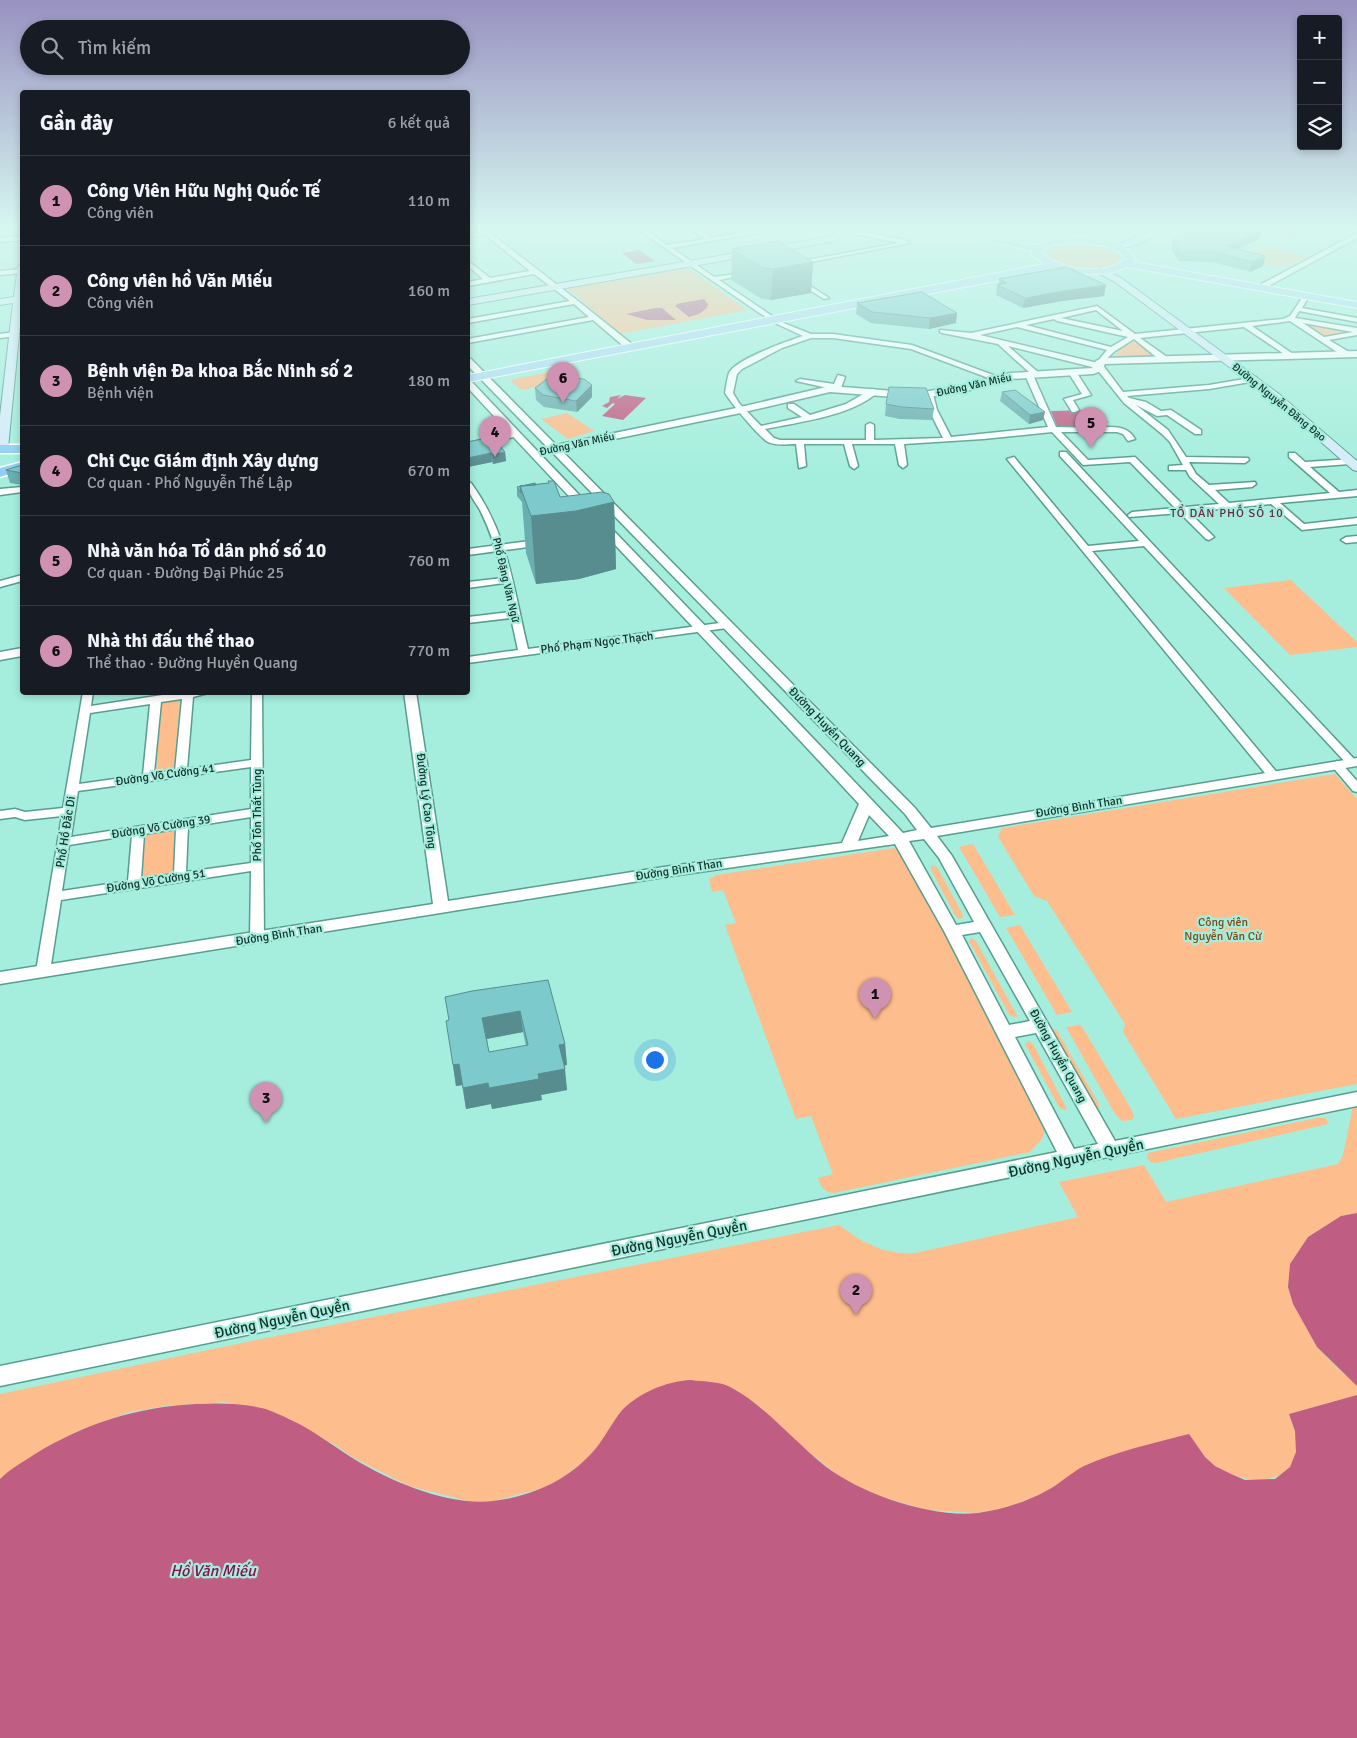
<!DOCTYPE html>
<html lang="vi">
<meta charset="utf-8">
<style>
body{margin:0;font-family:Signika,sans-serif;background:#242831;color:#f1f3f6}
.controls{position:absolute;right:15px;top:15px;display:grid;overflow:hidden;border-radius:5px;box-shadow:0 2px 8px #0003}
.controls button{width:45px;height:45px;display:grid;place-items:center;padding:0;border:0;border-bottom:1px solid #363941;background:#171b24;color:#f1f3f6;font:25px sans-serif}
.you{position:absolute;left:654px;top:1059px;width:18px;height:18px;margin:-12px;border:4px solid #fff;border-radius:50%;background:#1a73e8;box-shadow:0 0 0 8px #1a73e833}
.badge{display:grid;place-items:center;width:32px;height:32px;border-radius:50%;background:#d092b2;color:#111;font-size:16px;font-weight:700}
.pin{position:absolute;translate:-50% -41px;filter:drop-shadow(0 1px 2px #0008)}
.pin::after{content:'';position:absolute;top:26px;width:18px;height:15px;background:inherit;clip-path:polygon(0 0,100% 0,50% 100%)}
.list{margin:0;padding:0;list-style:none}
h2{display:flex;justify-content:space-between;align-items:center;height:65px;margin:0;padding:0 20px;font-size:21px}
h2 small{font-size:16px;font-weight:400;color:#9ea1a6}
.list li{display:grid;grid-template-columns:32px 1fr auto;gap:15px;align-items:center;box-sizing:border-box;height:90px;padding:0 20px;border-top:1px solid #363941}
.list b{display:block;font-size:19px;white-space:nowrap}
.list p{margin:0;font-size:16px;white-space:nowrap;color:#9ea1a6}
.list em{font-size:16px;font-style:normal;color:#9ea1a6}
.icon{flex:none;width:28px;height:28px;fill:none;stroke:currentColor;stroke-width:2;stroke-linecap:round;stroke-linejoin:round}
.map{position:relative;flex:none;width:1357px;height:1738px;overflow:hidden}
.search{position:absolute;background:#171b24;box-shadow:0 2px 8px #0003;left:20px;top:20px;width:450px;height:55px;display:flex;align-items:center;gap:12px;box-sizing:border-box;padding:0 18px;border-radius:28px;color:#9ea1a6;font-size:19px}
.panel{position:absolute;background:#171b24;box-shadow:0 2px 8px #0003;left:20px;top:90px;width:450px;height:605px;border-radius:5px}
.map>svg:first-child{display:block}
</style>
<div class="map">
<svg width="1357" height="1738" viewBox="0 0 1357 1738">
<rect width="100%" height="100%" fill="#a5eedd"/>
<path fill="#febd8d" d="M697 229H742L747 232 711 239Z
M1273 229H1296L1311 233 1296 240 1267 232Z
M1071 244 1099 246 1120 255 1121 260C1107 275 1061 269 1047 256L1046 252 1052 247Z
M1267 245 1309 257C1285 267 1270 274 1249 253Z
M687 267 747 310 620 334 566 287Z
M1302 323 1355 332 1327 337Z
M1130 341H1137L1155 358H1115L1118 350Z
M556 371 568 381 521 390 510 380Z
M567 413 594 431 568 439 541 419Z
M1291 580 1357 642V647L1290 655 1224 588Z
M180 699 174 769 156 772 162 701Z
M1335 774 1357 799V1084L1176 1119 1123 1032 1125 1024 1047 901 1034 896 998 837 1002 828Z
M181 826 179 876 135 883 141 832Z
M973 844 1015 915 1000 917 959 847Z
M894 848 905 856 1046 1127 1042 1139 1030 1152 834 1193C823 1192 821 1187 818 1178L833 1174 811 1116 796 1119 725 925 736 923 723 890 712 892 709 879 716 875Z
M931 865 937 867 963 915 962 918 959 919 955 915 931 870Z
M1020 925 1072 1012 1057 1015 1006 928Z
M971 938 976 941 1018 1017 1010 1016 969 941Z
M1081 1025 1130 1107 1134 1116 1132 1120 1122 1121 1115 1114 1066 1027Z
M1056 1029 1099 1104V1108L1096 1109 1048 1031Z
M1029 1041 1033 1044 1067 1109 1063 1110 1059 1107 1025 1044Z
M1357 1105V1213L1341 1216 1308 1237 1290 1264 1288 1287 1293 1304 1317 1347 1343 1373 1353 1381 1357 1386V1395L1289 1414C1292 1423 1296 1431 1297 1440 1299 1489 1245 1486 1215 1466 1206 1460 1199 1449 1192 1440L1058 1484 1046 1492 1016 1504 996 1510 976 1513 927 1510 882 1497 841 1478 795 1441 768 1415 731 1387H659L639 1398 619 1414 601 1443 587 1459 562 1478 544 1488 494 1501 472 1502 409 1486 354 1458 332 1443 226 1402 165 1406 130 1412 78 1431 44 1449 0 1479V1394L256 1340 839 1225C863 1243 885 1255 915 1253L1078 1217 1059 1182 1144 1165 1166 1202 1338 1164 1343 1155 1353 1106Z
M1317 1118H1326L1328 1124 1156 1163 1151 1162 1147 1159 1148 1153Z"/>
<path fill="#c05d83" d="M639 250 655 261 637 264 622 253Z
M704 299 708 304 707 308 699 314 689 317 675 306 677 305 676 304Z
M655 308H662L676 320H647L626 314Z
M621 395 617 399 625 395 646 398 623 420 602 416 615 404 613 403 607 408 602 406 609 402 610 397Z
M1090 410 1095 417V423L1092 428 1057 426 1051 411Z
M1357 1213V1386L1317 1347 1293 1304 1288 1287 1290 1264 1308 1237 1341 1216Z
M691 1380C704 1382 721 1381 732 1388 764 1405 796 1443 825 1466 861 1494 931 1518 978 1513 1001 1510 1026 1502 1046 1491 1060 1484 1070 1473 1084 1466 1117 1451 1154 1443 1189 1434L1205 1457 1215 1466 1231 1474 1245 1480 1275 1479 1290 1467 1296 1452 1295 1431 1289 1414 1357 1395V1738H0V1479C10 1469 23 1462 35 1454 86 1423 137 1407 196 1404 220 1403 243 1403 266 1409 274 1412 283 1416 291 1420 313 1430 333 1446 354 1459 392 1482 448 1506 493 1501 528 1497 562 1483 587 1458 601 1445 608 1429 619 1414 635 1394 666 1381 691 1380Z"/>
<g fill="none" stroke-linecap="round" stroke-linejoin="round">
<g stroke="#569e8e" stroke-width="3">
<path id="minor" d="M478 229H485L578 301 633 345V349H627L593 320 468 343V339L589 317 574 304 468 323V319L570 301 534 274 468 286V282L483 279 468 266V261L490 278 530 271Z
M637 229H645L667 245 705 239 690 229H698L712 238 763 229H780L672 248 714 277 750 272V274L719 280 781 322 811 334H833L912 345 1001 378 994 380 911 349 833 338H811L782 348 742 369 737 374 733 393 739 403 761 426 802 417 788 408V404H794L810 415 846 404 872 389 879 391C853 416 799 422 765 429L774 438 780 440H866V425L870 423 874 425V440L943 438 929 410 925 394 929 392 933 394 937 410 951 437 1048 427 1025 375 1030 373 998 344 942 333 940 332V330L971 333 1097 306 1135 334 1283 319 1290 316 1304 295H1308L1309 296 1302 308 1357 318V322L1299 311 1295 318 1357 328V335L1329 340 1349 352V356H1343L1290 321 1252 326 1293 354V358H1290L1244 327 1140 338 1167 357V361H1161L1134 339 1115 351 1102 363 1098 361 1107 350 1017 327 980 335 1102 364 1123 392 1209 385 1256 377V381L1209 389 1127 396 1129 398 1146 402 1161 411 1171 410 1201 430V434H1195L1167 415 1157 416 1136 405 1168 430 1186 457 1248 458 1249 460 1245 463 1189 462 1196 474 1209 485 1255 482 1256 484 1252 487 1215 490 1229 503 1330 493 1289 457V453H1295L1305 462 1353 459 1354 461 1350 464 1310 467 1339 492 1357 490V496L1280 503 1304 524 1357 518V524L1302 530 1271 504 1189 512 1214 537 1209 540 1206 539 1180 513 1129 517 1128 515 1132 512 1175 508 1130 462 1083 465 1052 432 983 439 904 444 907 465 903 468 899 465 895 444H852L858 466 854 469 850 466 844 444H804L806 466 799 468 796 444C788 444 776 446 768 442 758 436 732 404 725 393 726 387 727 379 729 373 736 359 788 341 803 336L777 324 758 312ZM1096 310 1123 331 1061 318ZM1054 319 1057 321 1128 337 1111 347 1026 325ZM1303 323 1353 332 1324 337ZM1008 346 1096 368 1124 403 1162 434 1170 442 1183 465 1169 466V470H1186L1190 477 1219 504 1185 507 1135 457 1088 460 1061 432H1117L1123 434 1128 441 1135 439C1128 426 1115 427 1102 427L1106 422 1102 420 1093 428 1056 427 1033 375 1036 376 1040 374Z
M833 229H848L905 240 910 243 795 265 794 264 797 262 899 243Z
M1348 229H1357V233L1349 230Z
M22 236V240L0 242V238Z
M22 269V273L0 275V271Z
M797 280H801L829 298 824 299 797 282Z
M14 332H17V336L0 338V334Z
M1069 370H1075L1091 395 1073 400 1079 410 1075 412H1072L1064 399 1082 394 1068 372Z
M838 375 845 377 841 388 837 390 796 381 800 379 834 384Z
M515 432 519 434 518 436 468 447V443Z
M1060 452H1066L1356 761V765H1348L1144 546 1092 551 1279 775 1273 779 1269 778 1007 459 1014 457 1088 546 1139 541 1060 456Z
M468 482 471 483C509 535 513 588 528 649L727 622 732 625 727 628 468 663V657L518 650 511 618 468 623V617L510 612 504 583 468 588V582L503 578C498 554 491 532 480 510 475 501 467 493 468 482Z
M22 487V492L0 495V489Z
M1357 536V542L1346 543 1341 540 1346 537Z
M22 575V581L0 587V581Z
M83 692H93L91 706 182 692H212L193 697 187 769 251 760 252 692H262L264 938 262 941H252L250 938 251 871 61 900 50 971 48 974H38L36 971 62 816 25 820 15 817 0 819V811L15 809 25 812 63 808ZM182 699 175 771 154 773 161 702ZM150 704 143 775 79 784 90 713ZM251 767V809L71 837 78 791ZM251 817V863L186 872 188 827ZM176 829 174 874 141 879 144 834ZM132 835 128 881 62 891 69 845Z
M1337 761 1341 763 1357 781V792L1353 791 1331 765Z"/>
</g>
<g stroke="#569e8e" stroke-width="3">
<path id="tertiary" d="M1357 233V238L1261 290 1254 288Z
M1357 351V357L1105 364 1101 371 1093 374 1010 379 966 391 929 397 907 398 830 392 736 414 561 450 915 808 931 828 1357 758V766L937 836 952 856 1115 1141 1357 1092V1106L1118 1155 1111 1159 1108 1157 0 1386V1366L1057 1152 944 931 895 844 664 877 0 984V972L433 904 404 692H416L448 901 664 867 842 843 859 804C730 664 597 528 468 388V380L471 381C614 533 760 681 903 833L917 830 905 814 552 452H543L542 450 547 447 468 366V358L471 359 556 445 736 408 830 386 907 392 929 391 965 385 1010 373 1092 368 1096 361 1103 358ZM869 815 889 836 858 841ZM924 839 939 858 974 922 956 925 909 841ZM980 932 1030 1021 1009 1025 962 935ZM1036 1033 1098 1144 1074 1149 1015 1037Z
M546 539 552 542 550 544 468 555V549Z
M22 648V656L0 660V652Z"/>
</g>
<g stroke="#569e8e" stroke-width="2">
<path id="secondary" d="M491 229H511L468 238V234Z
M842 229H853L831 242 468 305V299L829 237Z
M1044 229H1054L1066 240 1059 242Z
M1156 229H1168L1136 245 1116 250 1112 247Z
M22 263V305L8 448 2 451H0V416L13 303 0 305V299L14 297 18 266Z
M1101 268 1121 278 1279 394 1357 461V471L1353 470 1271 398 1115 282 1098 273V269Z"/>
</g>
<g stroke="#fff" stroke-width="2">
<path id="primary" d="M937 229C970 229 1000 241 1033 245 1039 246 1044 240 1050 239 1075 236 1123 233 1135 260L1134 262 1357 302V308L1127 267 1111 273 1097 274H1082L1053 268 1032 274 468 382V375L1044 264 1032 255V251ZM1081 243C1095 244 1118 245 1125 259 1104 276 1059 270 1041 252L1051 245Z"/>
</g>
<g stroke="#fff" stroke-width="3">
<path id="trunk" d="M0 445H22V453H0Z
M22 462V470L0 477V468Z"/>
</g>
<use href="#minor" fill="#fff" fill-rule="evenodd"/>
<use href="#tertiary" fill="#fff" fill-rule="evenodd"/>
<use href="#secondary" fill="#d6ecfa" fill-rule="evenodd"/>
<use href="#primary" fill="#addaf6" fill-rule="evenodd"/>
<use href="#trunk" fill="#92cef3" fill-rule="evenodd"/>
</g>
<path fill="#6baeaf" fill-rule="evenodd" d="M1259 239 1238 249 1265 256 1263 266 1250 272 1212 262 1179 261 1171 249 1173 240Z
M732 249 813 262 811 293 771 300 762 299 731 280Z
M999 279 1104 296 1062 301 1023 308 996 295 997 285 999 284Z
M857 303 956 323 929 329 871 323 856 314Z
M592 385V397L577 412 544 407 536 400 535 388Z
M1002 392 1043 420 1029 424 1000 401Z
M886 404 934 409 932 420 900 419 885 416Z
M468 442 505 452 506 461 493 464 492 462 468 467Z
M22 465V485L10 483 6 470Z
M548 481 560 497 614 502 616 569 579 579 536 584 526 553 522 502 517 496V487L548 483Z
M548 980 565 1044 567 1065 564 1066 567 1090 541 1095 542 1100 492 1109 491 1104 466 1109 462 1085 456 1086 453 1065 449 1020ZM523 1032 526 1046 489 1052 487 1039Z"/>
<path fill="#578d8f" d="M1262 230 1259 239 1224 255 1226 246Z
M1265 256 1263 266 1250 272 1252 262Z
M813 262 811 293 771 300 773 269Z
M1106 285 1104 296 1062 301 1023 308 1025 298 1064 291Z
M957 313 956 323 929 329 930 318Z
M592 385V397L577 412 576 401Z
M1045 412 1043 420 1029 424 1030 415Z
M505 452 506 461 493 464 492 455Z
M491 453 492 462 468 467V458Z
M614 502 616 569 579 579 536 584 531 516Z
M520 1011 523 1032 486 1039 482 1018Z
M565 1044 567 1065 561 1066 559 1045Z
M459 1064 463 1085 456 1086 453 1065Z
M565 1069 567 1090 541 1095 542 1100 492 1109 491 1104 466 1109 463 1088Z"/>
<path fill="#7ccacc" stroke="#578d8f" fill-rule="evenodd" d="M1197 229H1259L1262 230 1226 246 1265 256 1252 262 1214 252H1181L1173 240Z
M778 241 813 262 773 269 763 268 732 249Z
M1066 267 1106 285 1064 291 1025 298 997 285 1007 283 999 279Z
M922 292 957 313 930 318 872 312 857 303Z
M551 376 584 379 592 385 576 401 543 395 535 388Z
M889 387 926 388 934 409 902 407 886 404Z
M1015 390 1045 412 1030 415 1002 392Z
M492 437 505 452 492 455 491 453 468 458V442Z
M22 465V473L6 470Z
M548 481H554L560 497 602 492 609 494 614 502 576 511 531 516 520 486 549 483Z
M535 483 536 485 520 486 521 493 517 487Z
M548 980 565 1044 559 1045 565 1069 538 1074 539 1079 489 1088 488 1083 463 1088 459 1064 453 1065 446 1021 449 1020 445 997 472 991ZM520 1011 528 1045 489 1052 482 1018Z"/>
<linearGradient id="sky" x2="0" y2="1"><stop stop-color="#9891c0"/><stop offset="0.48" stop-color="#d6f7f0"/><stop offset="1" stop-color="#d6f7f0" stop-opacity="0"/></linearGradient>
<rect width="1357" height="473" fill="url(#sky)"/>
<g text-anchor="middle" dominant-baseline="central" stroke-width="4.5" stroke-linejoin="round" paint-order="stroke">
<g font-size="11" fill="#12312a" stroke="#a5eedd">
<text transform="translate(974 385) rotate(-12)">Đường Văn Miếu</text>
<text transform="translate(1279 402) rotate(39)">Đường Nguyễn Đăng Đạo</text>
<text transform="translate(577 444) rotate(-12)">Đường Văn Miếu</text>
<text transform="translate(506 580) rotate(77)">Phố Đặng Văn Ngữ</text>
</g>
<g font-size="12" letter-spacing="1" fill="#6b2843" stroke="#a5eedd">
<text x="1227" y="513">TỔ DÂN PHỐ SỐ 10</text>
</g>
<g font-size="12" fill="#12312a" stroke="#a5eedd">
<text transform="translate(597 643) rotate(-7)">Phố Phạm Ngọc Thạch</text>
<text transform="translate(827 727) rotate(46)">Đường Huyền Quang</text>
<text transform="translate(165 775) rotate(-8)">Đường Võ Cường 41</text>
<text transform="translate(426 801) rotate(83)">Đường Lý Cao Tông</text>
<text transform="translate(1079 807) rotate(-9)">Đường Bình Than</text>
<text transform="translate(257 815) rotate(-90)">Phố Tôn Thất Tùng</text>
<text transform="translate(161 827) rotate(-9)">Đường Võ Cường 39</text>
<text transform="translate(66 832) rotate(-81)">Phố Hồ Đắc Di</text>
<text transform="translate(679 870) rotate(-9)">Đường Bình Than</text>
<text transform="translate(156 881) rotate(-9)">Đường Võ Cường 51</text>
<text transform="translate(279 935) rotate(-9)">Đường Bình Than</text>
<text transform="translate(1058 1056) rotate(61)">Đường Huyền Quang</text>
</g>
<g font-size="12" fill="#7f4716" stroke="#a5eedd">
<text x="1223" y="922">Công viên<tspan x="1223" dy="14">Nguyễn Văn Cừ</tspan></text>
</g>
<g font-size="15" fill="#12312a" stroke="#a5eedd">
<text transform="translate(1076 1158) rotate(-12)">Đường Nguyễn Quyền</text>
<text transform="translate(679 1238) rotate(-11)">Đường Nguyễn Quyền</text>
<text transform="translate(282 1319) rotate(-12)">Đường Nguyễn Quyền</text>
</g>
<g font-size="16" font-style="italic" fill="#8a0d4c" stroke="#a5eedd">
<text x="213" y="1571">Hồ Văn Miếu</text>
</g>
</g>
</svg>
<div class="controls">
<button>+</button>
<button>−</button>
<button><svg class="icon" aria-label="layers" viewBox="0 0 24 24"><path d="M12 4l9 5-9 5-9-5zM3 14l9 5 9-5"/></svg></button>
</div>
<div class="you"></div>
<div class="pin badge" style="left:875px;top:1019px">1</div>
<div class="pin badge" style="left:856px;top:1315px">2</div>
<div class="pin badge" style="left:266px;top:1123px">3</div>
<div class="pin badge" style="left:495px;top:457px">4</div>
<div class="pin badge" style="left:1091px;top:448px">5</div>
<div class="pin badge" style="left:563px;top:403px">6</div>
<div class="search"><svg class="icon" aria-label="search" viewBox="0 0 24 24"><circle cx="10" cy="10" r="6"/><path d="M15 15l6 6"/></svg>Tìm kiếm</div>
<section class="panel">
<h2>Gần đây<small>6 kết quả</small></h2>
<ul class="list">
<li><span class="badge">1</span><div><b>Công Viên Hữu Nghị Quốc Tế</b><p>Công viên</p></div><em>110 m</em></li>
<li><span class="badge">2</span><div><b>Công viên hồ Văn Miếu</b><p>Công viên</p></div><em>160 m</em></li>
<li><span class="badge">3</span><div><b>Bệnh viện Đa khoa Bắc Ninh số 2</b><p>Bệnh viện</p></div><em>180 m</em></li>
<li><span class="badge">4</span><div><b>Chi Cục Giám định Xây dựng</b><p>Cơ quan · Phố Nguyễn Thế Lập</p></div><em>670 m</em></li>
<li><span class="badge">5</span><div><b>Nhà văn hóa Tổ dân phố số 10</b><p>Cơ quan · Đường Đại Phúc 25</p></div><em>760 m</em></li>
<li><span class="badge">6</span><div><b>Nhà thi đấu thể thao</b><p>Thể thao · Đường Huyền Quang</p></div><em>770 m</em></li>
</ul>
</section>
</div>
